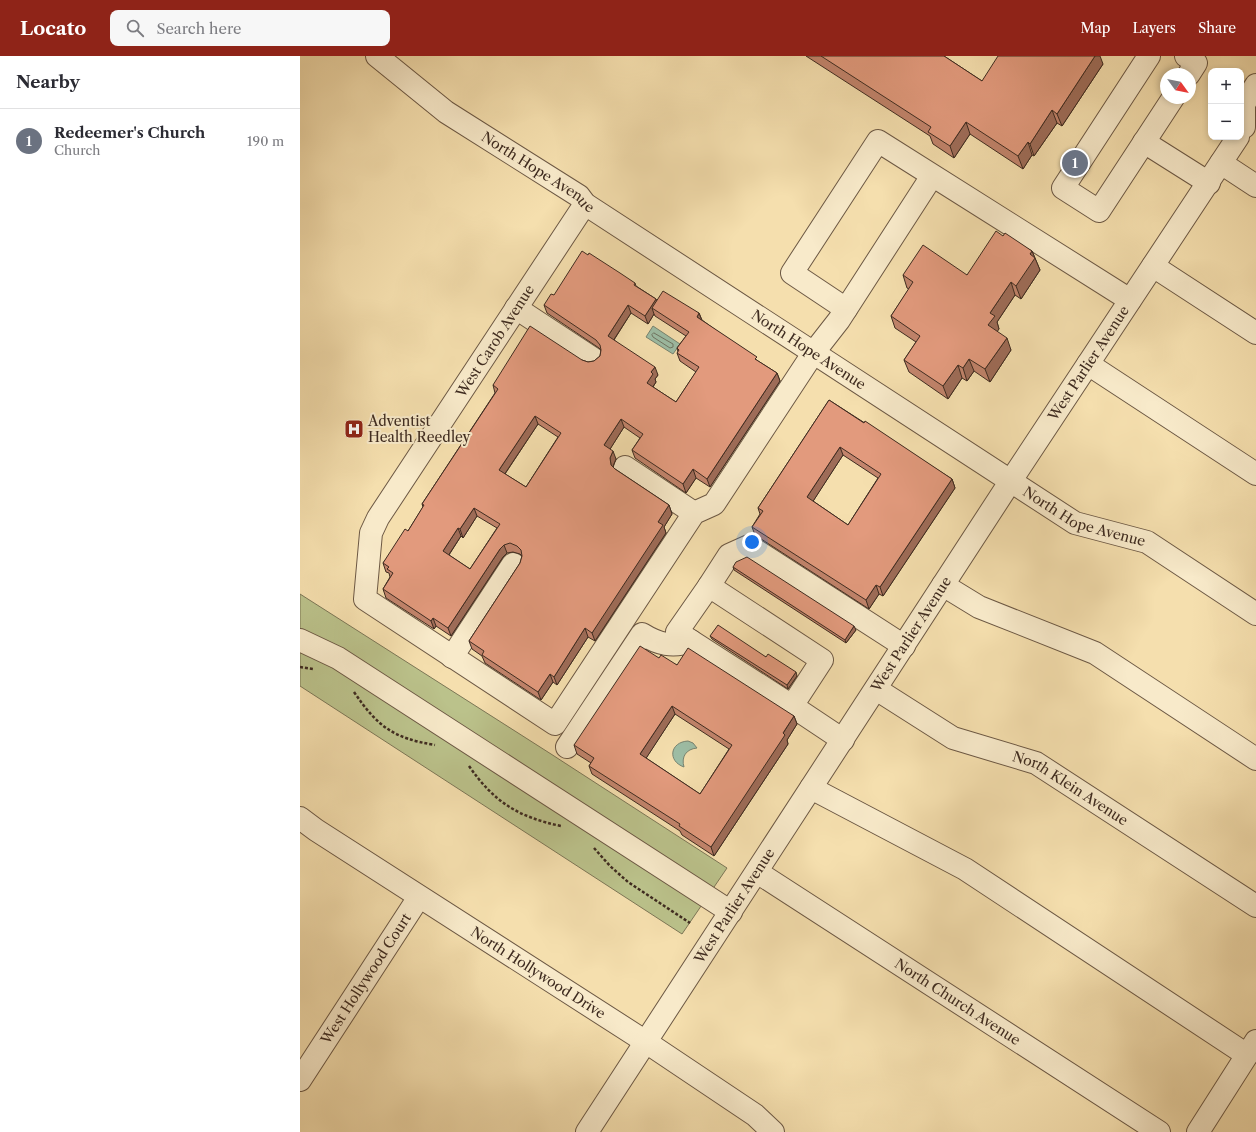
<!DOCTYPE html>
<meta charset="utf-8">
<style>
body{margin:0;font-family:"Libre Caslon Text",serif;background:#f7f7f7;color:#2b2b33}
.controls{position:absolute;right:12px;top:12px;display:grid;overflow:hidden;border-radius:8px;box-shadow:0 2px 6px #0003}
.controls button{width:36px;height:36px;display:grid;place-items:center;padding:0;border:0;border-bottom:1px solid #e1e1e2;background:#fff;color:#2b2b33;font:20px sans-serif}
.compass{position:absolute;left:860px;top:12px;width:36px;height:36px;border-radius:50%;background:#fff;box-shadow:0 2px 6px #0003;rotate:123deg}
.you{position:absolute;left:452px;top:486px;width:14px;height:14px;margin:-10px;border:3px solid #fff;border-radius:50%;background:#1a73e8;box-shadow:0 0 0 6px #1a73e833}
.badge{display:grid;place-items:center;width:26px;height:26px;border-radius:50%;background:#8f2418;color:#fff;font-size:13px;font-weight:700}
.pin{position:absolute;translate:-50% -50%;border:2px solid #fff;box-shadow:0 1px 4px #0006}
.list{margin:0;padding:0;list-style:none}
h2{display:flex;justify-content:space-between;align-items:center;height:52px;margin:0;padding:0 16px;font-size:17px}
h2 small{font-size:13px;font-weight:400;color:#7c7c81}
.list li{display:grid;grid-template-columns:26px 1fr auto;gap:12px;align-items:center;box-sizing:border-box;height:64px;padding:0 16px;border-top:1px solid #e1e1e2}
.list b{display:block;font-size:15px;white-space:nowrap}
.list p{margin:0;font-size:13px;white-space:nowrap;color:#7c7c81}
.list em{font-size:13px;font-style:normal;color:#7c7c81}
.icon{flex:none;width:22px;height:22px;fill:none;stroke:currentColor;stroke-width:2;stroke-linecap:round;stroke-linejoin:round}
.map{position:relative;flex:none;width:956px;height:1076px;overflow:hidden}
header{display:flex;align-items:center;gap:24px;box-sizing:border-box;height:56px;padding:0 20px;background:#8f2418;color:#fff}
header strong{font-size:19px}
nav{display:flex;gap:22px;margin-inline-start:auto;font-size:14px}
.search{width:280px;height:36px;background:#f7f7f7;display:flex;align-items:center;gap:10px;box-sizing:border-box;padding:0 14px;border-radius:8px;color:#7c7c81;font-size:15px}
main{display:flex}
aside{flex:1;background:#fff}
.map>svg:first-child{display:block}
</style>
<header>
<strong>Locato</strong>
<div class="search"><svg class="icon" aria-label="search" viewBox="0 0 24 24"><circle cx="10" cy="10" r="6"/><path d="M15 15l6 6"/></svg>Search here</div>
<nav><a>Map</a><a>Layers</a><a>Share</a></nav>
</header>
<main>
<aside>
<h2>Nearby<small></small></h2>
<ul class="list">
<li><span class="badge" style="background:#6b7280">1</span><div><b>Redeemer's Church</b><p>Church</p></div><em>190 m</em></li>
</ul>
</aside>
<div class="map">
<svg width="956" height="1076" viewBox="0 0 956 1076">
<rect width="100%" height="100%" fill="#f5dfae"/>
<filter id="stains"><feTurbulence type="fractalNoise" baseFrequency=".005" numOctaves="4"/><feColorMatrix values="0 0 0 0 .2 0 0 0 0 .09 0 0 0 0 .02 0 0 0 .5 -.17"/></filter>
<radialGradient id="worn" r=".72"><stop offset=".6" stop-color="#630" stop-opacity="0"/><stop offset="1" stop-color="#630" stop-opacity=".3"/></radialGradient>
<path fill="#bbc28b" stroke="#7c7656" d="M0 538 251 698 427 812 382 878 0 630Z"/>
<path fill="#9dbda5" stroke="#778370" d="M353 270 380 288 373 298 346 281Z
M388 685 393 687 397 692C386 693 381 701 384 711 367 705 370 686 388 685Z"/>
<g fill="none" stroke-linecap="round" stroke-linejoin="round">
<path stroke="#6e7462" stroke-width="1" d="M354 277 373 288V291L370 292 353 281 352 279Z"/>
<g stroke="#6c5844" stroke-width="24">
<g id="minor">
<path id="s1" d="M77 0 146 56 279 140 285 148 775 467 847 486 956 558"/>
<path d="M849 0 763 132 799 155 873 42"/>
<path d="M886 0 896 7 889 18"/>
<path d="M944 71V48L956 29"/>
<path d="M844 86 909 127"/>
<path d="M921 107 956 130"/>
<path d="M285 148 78 462 71 477 65 543 255 668 394 457 414 448 514 296 539 264 632 120"/>
<path d="M853 210 956 277"/>
<path d="M216 252 292 302"/>
<path d="M546 253 492 217 578 85 830 244"/>
<path d="M788 308 956 418"/>
<path d="M325 411 394 457"/>
<path d="M643 529 679 551 795 597 956 703"/>
<path d="M409 530 429 499 449 490 604 590"/>
<path d="M0 584 38 602 431 856"/>
<path d="M152 601 213 508"/>
<path id="s2" d="M576 633 653 682 736 707 956 850"/>
<path d="M492 650 377 576 409 530 522 604 492 650 543 684"/>
<path d="M267 691 342 578C358 588 373 592 391 585"/>
<path d="M511 732 665 813 947 999"/>
<path id="s3" d="M0 762 16 774 346 986 455 1059 473 1076"/>
<path id="s4" d="M457 816 859 1076"/>
<path id="s5" d="M0 1024 119 841"/>
<path id="s6" d="M287 1076 710 426 938 81"/>
<path d="M898 1076 956 985"/>
</g>
</g>
<path stroke="#3e2b20" stroke-width="2.5" stroke-dasharray="3 2" stroke-linecap="butt" d="M0 611 13 613
M54 636C78 671 93 682 135 689
M169 710C194 746 218 761 261 770
M294 792 310 810 328 826 390 867"/>
<use href="#minor" stroke="#f8eaca" stroke-width="22"/>
</g>
<path fill="#c2846c" stroke="#3e2b20" fill-rule="evenodd" d="M506 0H644L682 25 803 8 762 70 757 67 734 100 732 99 723 113 670 78 654 102 633 88 630 80Z
M703 180 732 195 740 214 721 243 715 239 697 266 699 273 697 275 711 294 690 326 674 315 667 325 662 322 648 343 609 316 604 304 616 286 595 272 591 260 609 233 607 232 603 219H667Z
M335 227 336 230 356 243V245L399 257 402 264 458 305 477 317 480 325 410 431 396 422 386 437 335 402 332 394 340 382 324 371 310 393 316 403 313 411 315 413 369 449 372 458 364 471 366 477 295 585 288 581 257 629 253 626 241 644 185 607 182 600 172 593 169 585 220 507 222 500 220 498 213 496 207 497 203 501 151 580 136 570 134 573 86 542 83 533 90 521 89 517 86 516 83 507 108 475 123 451 122 448 195 337 193 329 282 304 288 306 294 305 300 300 301 294 299 292 247 257 244 249 254 239ZM331 257 348 268 354 258 355 260 386 280 377 292 378 296 377 297 380 305 396 316 376 346 353 331 356 326 355 323 358 319 314 284ZM238 368 258 381 226 431 205 418ZM177 460 197 472 170 513 149 499 161 480 163 482Z
M529 344 652 423 655 432 583 540 579 538 569 553 455 479 452 471 460 458 458 452ZM543 399 578 422 548 469 513 445Z
M433 511 556 574 546 587 434 514Z
M410 580 466 601 497 620 488 633 412 583Z
M359 602 377 609 494 660 497 668 487 684 488 688 414 800 382 779 380 775 292 718 289 710 291 707 277 698 274 689ZM375 658 429 693 400 738 346 702Z"/>
<path fill="#9e6c58" stroke="#3e2b20" d="M795 0H800L803 8 762 70 757 58Z
M752 54 757 67 734 100 730 88Z
M666 66 670 78 654 102 650 90Z
M728 86 732 99 723 113 718 100Z
M732 195 740 214 721 243 716 230 730 198Z
M711 226 715 239 697 266 699 273 693 282 688 269 690 257Z
M356 243 359 251 352 252 354 258 348 268 345 260Z
M328 249 331 257 311 288 308 280Z
M399 257 402 265 397 261Z
M707 282 711 294 690 326 685 313Z
M669 303 674 315 667 325 663 312Z
M658 309 662 322 648 343 643 330Z
M355 311 358 319 355 323 356 326 350 335 347 327 351 316Z
M477 317 480 325 410 431 407 423Z
M235 360 238 368 202 422 199 414Z
M321 363 324 371 307 398 304 389Z
M540 391 543 399 510 450 507 441Z
M313 395 316 403 313 410 314 417 311 409 310 402Z
M393 413 396 422 386 437 383 428Z
M652 423 655 432 583 540 580 531Z
M369 449 372 458 364 471 366 477 295 585 292 577 358 466Z
M174 452 177 460 163 482 160 473Z
M158 472 161 480 146 503 143 495Z
M204 489 207 497 203 501 151 580 148 572 200 493Z
M576 529 579 538 569 553 566 544Z
M133 562 136 570 134 573 131 565Z
M554 570 556 574 546 587 545 584Z
M285 572 288 581 257 629 254 621Z
M496 616 497 620 488 633 487 629Z
M250 618 253 626 241 644 238 636Z
M372 650 375 658 343 707 340 698Z
M494 660 497 668 487 684 488 688 414 800 411 791Z"/>
<path fill="#e29a7d" stroke="#3e2b20" fill-rule="evenodd" d="M521 0H644L682 25 698 0H795L757 58 752 54 730 88 728 86 718 100 666 66 650 90 628 76 631 71Z
M696 175 703 180 705 177 732 195 730 198 735 202 716 230 711 226 690 257 695 260 688 269 707 282 685 313 669 303 663 312 658 309 643 330 604 304 620 280 591 260 613 226 603 219 623 189 667 219Z
M282 195 288 199 289 197 320 217 335 227 334 229 356 243 345 260 328 249 308 280 355 311 351 316 353 318 347 327 376 346 399 311 377 297 379 294 377 292 389 276 352 252 363 235 399 257 397 261 457 301 455 303 477 317 407 423 393 413 383 428 332 394 343 378 321 363 304 389 313 395 310 402 311 409 315 413 369 449 358 466 363 469 292 577 285 572 254 621 250 618 238 636 182 599 184 595 169 585 220 507 222 500 221 494 217 490 210 487 204 489 200 493 148 572 133 562 131 565 83 533 93 517 87 513 89 511 83 507 105 473 108 475 124 449 122 448 198 333 193 329 230 270 282 304 288 306 294 305 300 300 301 294 300 289 296 284 244 249 251 238 254 239ZM235 360 261 377 226 431 199 414ZM174 452 200 468 170 513 143 495 158 472 160 473Z
M529 344 564 367 565 365 652 423 580 531 576 529 566 544 452 471 463 455 458 452ZM540 391 581 418 548 469 507 441Z
M447 501 554 570 545 584 433 511 436 506Z
M418 569 466 601 468 598 496 616 487 629 410 580Z
M340 590 359 602 361 599 377 609 388 592 494 660 483 677 485 679 411 791 379 770 380 768 289 710 294 702 274 689ZM372 650 432 689 400 738 340 698Z"/>
<defs>
<g id="hospital-square" transform="scale(1)"><rect x="-9" y="-9" width="18" height="18" rx="4" fill="#8f2418" stroke="#f8eaca"/><path d="M-5-5h3v3.5h4V-5h3V5h-3V1.5h-4V5h-3Z" fill="#fff"/></g>
</defs>
<g fill-rule="evenodd">
<use href="#hospital-square" x="54" y="373"/>
</g>
<g text-anchor="middle" dominant-baseline="central" stroke-width="4" stroke-linejoin="round" paint-order="stroke">
<g font-size="14" fill="#3e2b20" stroke="#f8eaca">
<text stroke="none"><textPath href="#s1" startOffset="199">North Hope Avenue</textPath></text>
<text transform="translate(195 285) rotate(-57)">West Carob Avenue</text>
<text stroke="none"><textPath href="#s1" startOffset="523">North Hope Avenue</textPath></text>
<text stroke="none"><textPath href="#s6" startOffset="918">West Parlier Avenue</textPath></text>
<text stroke="none"><textPath href="#s1" startOffset="847">North Hope Avenue</textPath></text>
<text stroke="none"><textPath href="#s6" startOffset="594">West Parlier Avenue</textPath></text>
<text stroke="none"><textPath href="#s2" startOffset="220">North Klein Avenue</textPath></text>
<text stroke="none"><textPath href="#s6" startOffset="270">West Parlier Avenue</textPath></text>
<text stroke="none"><textPath href="#s3" startOffset="284">North Hollywood Drive</textPath></text>
<text stroke="none"><textPath href="#s5" startOffset="121">West Hollywood Court</textPath></text>
<text stroke="none"><textPath href="#s4" startOffset="239">North Church Avenue</textPath></text>
</g>
<g font-size="14" fill="#3e2b20" stroke="#f8eaca" text-anchor="start">
<text x="68" y="365">Adventist<tspan x="68" dy="16">Health Reedley</tspan></text>
</g>
</g>
<rect width="100%" height="100%" filter="url(#stains)"/>
<rect width="100%" height="100%" fill="url(#worn)"/>
</svg>
<div class="controls">
<button>+</button>
<button>−</button>
</div>
<svg class="compass" viewBox="-18 -18 36 36"><path d="M0-13l5 13h-10z" fill="#e53935"/><path d="M0 13l5-13h-10z" fill="#7c7c81"/></svg>
<div class="you"></div>
<div class="pin badge" style="left:775px;top:107px;background:#6b7280">1</div>
</div>
</main>
